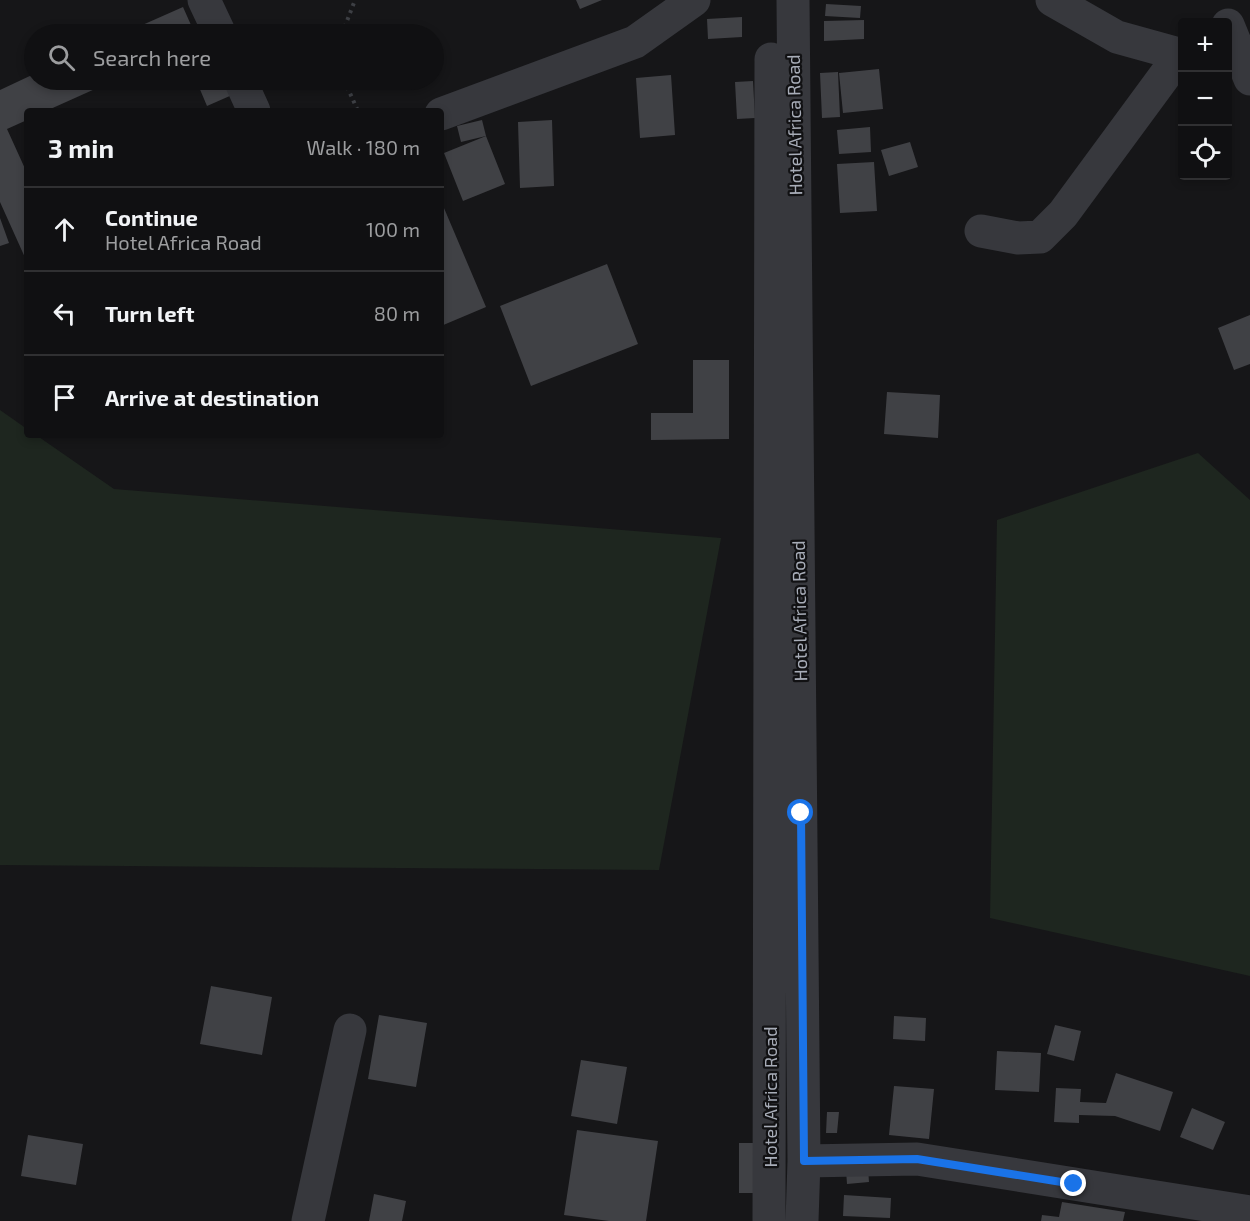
<!DOCTYPE html>
<meta charset="utf-8">
<style>
body{margin:0;font-family:"Exo 2",sans-serif;background:#1e1e20;color:#f1f3f6}
.controls{position:absolute;right:18px;top:18px;display:grid;overflow:hidden;border-radius:6px;box-shadow:0 3px 9px #0003}
.controls button{width:54px;height:54px;display:grid;place-items:center;padding:0;border:0;border-bottom:2px solid #303032;background:#101012;color:#f1f3f6;font:30px sans-serif}
.stop{position:absolute;width:18px;height:18px;margin:-14px;border:4px solid #1a73e8;border-radius:50%;background:#fff}
.stop.end{background:#1a73e8;border-color:#fff;box-shadow:0 2px 6px #0008}
.list{margin:0;padding:0;list-style:none}
h2{display:flex;justify-content:space-between;align-items:center;height:78px;margin:0;padding:0 24px;font-size:26px}
h2 small{font-size:20px;font-weight:400;color:#9c9d9f}
.list li{display:grid;grid-template-columns:39px 1fr auto;gap:18px;align-items:center;box-sizing:border-box;height:84px;padding:0 24px;border-top:2px solid #303032}
.list b{display:block;font-size:22px;white-space:nowrap}
.list p{margin:0;font-size:20px;white-space:nowrap;color:#9c9d9f}
.list em{font-size:20px;font-style:normal;color:#9c9d9f}
.icon{flex:none;width:33px;height:33px;fill:none;stroke:currentColor;stroke-width:2;stroke-linecap:round;stroke-linejoin:round}
.map{position:relative;flex:none;width:1250px;height:1221px;overflow:hidden}
.search{position:absolute;background:#101012;box-shadow:0 3px 9px #0003;left:24px;top:24px;width:420px;height:66px;display:flex;align-items:center;gap:15px;box-sizing:border-box;padding:0 21px;border-radius:33px;color:#9c9d9f;font-size:22px}
.panel{position:absolute;background:#101012;box-shadow:0 3px 9px #0003;left:24px;top:108px;width:420px;height:330px;border-radius:6px}
.map>svg:first-child{display:block}
</style>
<div class="map">
<svg width="1250" height="1221" viewBox="0 0 1250 1221">
<rect width="100%" height="100%" fill="#161618"/>
<path fill="#1e261f" d="M0 410 27 429V435H36L114 489 721 538 659 870 0 865Z
M1198 453 1250 500V976L990 918 997 520Z"/>
<path fill="#404145" d="M576 0H602L580 9Z
M826 4 861 6 860 18 825 16Z
M183 7 195 34H122Z
M742 17V37L708 39 707 19Z
M864 20V39L824 41V21Z
M879 69 883 109 843 113 839 73Z
M838 72 840 117 822 118 820 73Z
M34 74V80H115L46 111H27V120L7 129 27 173V262L0 202V90Z
M671 75 675 135 640 138 636 78Z
M196 80H225L232 95 207 106Z
M753 81 755 118 737 119 735 82Z
M482 120 486 136 461 142 457 126Z
M552 120 554 186 520 188 518 122Z
M870 127 871 152 839 154 837 130Z
M486 136 505 184 463 201 444 153Z
M910 142 918 167 889 176 881 150Z
M874 162 877 211 840 213 837 164Z
M441 201 486 307 441 326Z
M0 218 9 243 0 246Z
M607 264 638 344 531 386 500 306Z
M1250 315V364L1234 370 1218 328Z
M693 360H729V439L651 440V413H693Z
M887 392 940 395 938 438 884 434Z
M211 986 272 997 262 1055 200 1044Z
M379 1015 427 1023 416 1087 368 1079Z
M894 1016 926 1018 925 1041 893 1039Z
M1055 1025 1081 1031 1074 1061 1047 1054Z
M997 1051 1041 1053 1039 1092 995 1090Z
M581 1060 627 1067 617 1124 571 1116Z
M1116 1073 1173 1092 1160 1131 1115 1116 1079 1115V1123L1054 1122 1056 1088 1081 1089 1080 1102 1106 1103Z
M894 1086 934 1089 929 1139 889 1135Z
M1192 1108 1225 1122 1213 1150 1180 1137Z
M827 1112H839L837 1133H826Z
M577 1130 658 1141 646 1221H609L564 1215Z
M28 1135 83 1144 76 1185 21 1176Z
M739 1143H767V1193H739Z
M868 1168 869 1182 847 1184 846 1170Z
M374 1194 406 1201 402 1221H369Z
M844 1195 891 1198 890 1218 843 1216Z
M1062 1202 1125 1212 1123 1221H1041L1042 1215 1059 1217Z"/>
<g fill="none" stroke-linecap="round" stroke-linejoin="round">
<path stroke="#3d3f44" stroke-width="4" stroke-dasharray="3 4.5" stroke-linecap="butt" d="M342 34 355 0
M344 80 358 111"/>
<path stroke="#37383d" stroke-width="33" d="M204 0 220 34
M793 0 804 1161 802 1221
M1052 0 1117 37 1182 55
M1228 25 1250 79
M240 80 254 111
M441 114 635 42 694 0
M981 231 1018 238 1040 237 1063 214 1180 55
M804 1161 917 1159 1250 1212
M308 1221 350 1030
M769 1221 771 59"/>
</g>
<g fill="none" stroke-linecap="round" stroke-linejoin="round">
<path stroke="#1a73e8" stroke-width="8" d="M801 813 804 1161 917 1159 1074 1184"/>
</g>
<g text-anchor="middle" dominant-baseline="central" stroke-width="4.5" stroke-linejoin="round" paint-order="stroke">
<g font-size="18" fill="#a8adb8" stroke="#111113">
<text transform="translate(794 125) rotate(-91)">Hotel Africa Road</text>
<text transform="translate(799 611) rotate(-91)">Hotel Africa Road</text>
<text transform="translate(770 1097) rotate(-90)">Hotel Africa Road</text>
</g>
</g>
</svg>
<div class="controls">
<button>+</button>
<button>−</button>
<button><svg class="icon" aria-label="locate" viewBox="0 0 24 24"><circle cx="12" cy="12" r="6"/><path d="M12 2v4M12 18v4M2 12h4M18 12h4"/></svg></button>
</div>
<div class="stop" style="left:801px;top:813px"></div>
<div class="stop end" style="left:1074px;top:1184px"></div>
<div class="search"><svg class="icon" aria-label="search" viewBox="0 0 24 24"><circle cx="10" cy="10" r="6"/><path d="M15 15l6 6"/></svg>Search here</div>
<section class="panel">
<h2>3 min<small>Walk · 180 m</small></h2>
<ul class="list">
<li><svg class="icon" aria-label="ahead" viewBox="0 0 24 24"><path d="M12 20V5M6 11l6-6 6 6"/></svg><div><b>Continue</b><p>Hotel Africa Road</p></div><em>100 m</em></li>
<li><svg class="icon" aria-label="left" viewBox="0 0 24 24"><path d="M17 20v-9H6M10 6l-5 5 5 5"/></svg><div><b>Turn left</b></div><em>80 m</em></li>
<li><svg class="icon" aria-label="arrive" viewBox="0 0 24 24"><path d="M6 21V4h12l-3 4 3 4H6"/></svg><div><b>Arrive at destination</b></div></li>
</ul>
</section>
</div>
